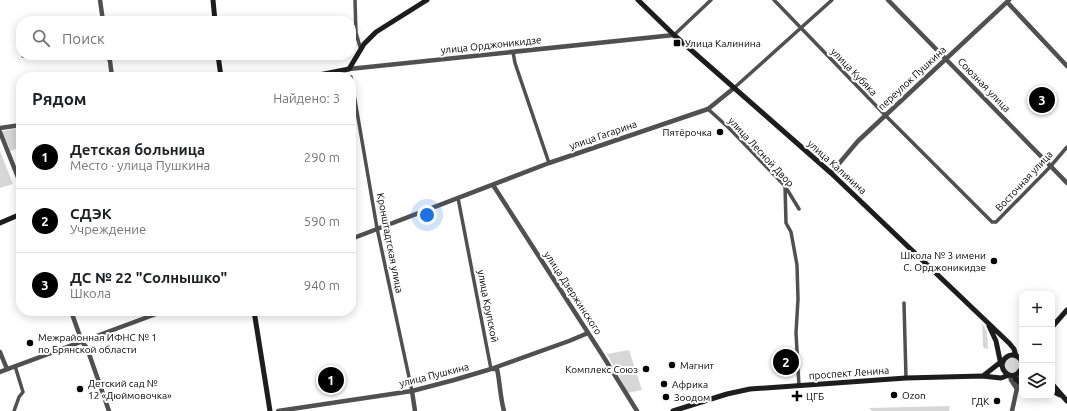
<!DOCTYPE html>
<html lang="ru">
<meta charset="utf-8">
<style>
body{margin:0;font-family:Ubuntu,sans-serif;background:#f6f6f6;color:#202124}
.controls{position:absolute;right:12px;bottom:12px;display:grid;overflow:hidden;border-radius:8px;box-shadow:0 2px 10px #0003}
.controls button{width:36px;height:36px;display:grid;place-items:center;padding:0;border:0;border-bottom:1px solid #e0e0e0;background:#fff;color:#202124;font:20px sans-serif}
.you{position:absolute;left:427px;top:215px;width:14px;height:14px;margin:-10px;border:3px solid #fff;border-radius:50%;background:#1a73e8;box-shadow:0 0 0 6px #1a73e833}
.badge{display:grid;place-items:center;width:26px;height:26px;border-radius:50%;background:#000;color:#fff;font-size:13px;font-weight:700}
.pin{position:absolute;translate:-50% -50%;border:2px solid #fff;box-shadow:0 1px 4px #0006}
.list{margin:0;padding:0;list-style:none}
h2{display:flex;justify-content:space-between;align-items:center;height:52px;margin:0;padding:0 16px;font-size:17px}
h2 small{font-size:13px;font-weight:400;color:#757577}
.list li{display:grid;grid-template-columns:26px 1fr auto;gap:12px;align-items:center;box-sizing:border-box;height:64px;padding:0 16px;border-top:1px solid #e0e0e0}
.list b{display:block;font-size:15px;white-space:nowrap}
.list p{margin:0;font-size:13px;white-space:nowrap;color:#757577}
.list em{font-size:13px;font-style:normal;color:#757577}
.icon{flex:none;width:22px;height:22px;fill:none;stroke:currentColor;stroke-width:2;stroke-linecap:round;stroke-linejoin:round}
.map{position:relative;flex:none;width:1067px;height:411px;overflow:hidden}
.search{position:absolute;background:#fff;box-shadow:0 2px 10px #0003;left:16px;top:16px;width:340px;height:44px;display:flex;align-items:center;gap:10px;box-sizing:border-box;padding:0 14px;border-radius:16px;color:#757577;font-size:15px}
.panel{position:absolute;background:#fff;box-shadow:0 2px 10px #0003;left:16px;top:72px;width:340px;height:244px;border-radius:16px}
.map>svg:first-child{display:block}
</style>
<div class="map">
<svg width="1067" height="411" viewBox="0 0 1067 411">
<rect width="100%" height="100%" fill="#fff"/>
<path fill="#d7d7d7" d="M21 128V147L10 151 2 131Z
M0 151 13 184 0 188Z
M982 323 987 332 988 349 984 348 983 346Z
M629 350 642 390 628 393 607 354Z
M1004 365a8 8 0 1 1 16 0a8 8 0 1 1-16 0Z
M950 406 949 411H872L869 408Z"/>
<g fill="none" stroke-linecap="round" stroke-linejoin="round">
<path stroke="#505050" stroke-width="3.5" d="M355 0 356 33 361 50
M774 0 886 116 992 222H996L1050 167 1067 147
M674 35 711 0
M513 52 515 63 549 163
M23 56 49 55
M351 77 377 228 412 391
M734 88 832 0
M708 109 730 129 785 186 799 209
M785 186 786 223 791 232 797 265 798 299 796 333 799 386
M458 198 491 369
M904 303 906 378
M14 411 19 397 23 392 15 366"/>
<path stroke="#505050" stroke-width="4.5" d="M100 0 103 21
M888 0 1067 183
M1007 2 1067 66
M107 55 110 61 112 77
M349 69 674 35
M0 128 21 125
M0 132 21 185
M831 173 858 141 1009 0
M493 185 603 356 637 411
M351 239 549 163 708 109 734 88
M71 311 82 342 87 348 109 411
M0 352 7 369
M493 369H497C500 382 500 397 504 411
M0 372 164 311
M1010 375 1011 380 1017 389
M412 391 415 411
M278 411 412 391 454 380 491 369 569 341 588 333
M1012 411 1021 370"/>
<path stroke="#1d1d1d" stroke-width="5" d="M213 0 215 21
M638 0 674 35 831 173 1009 343 1014 349 1016 356
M218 55 221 77
M309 77 349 69 364 44 376 32 427 0
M0 223 21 214
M254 311 270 411
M989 326 996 341 1001 365
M1052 327 1067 310
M1022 362C1014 346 995 361 1005 372 1008 376 1013 376 1017 374L1022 368
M1014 375 1016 380 1022 383
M983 376 1002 361
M1052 384 1067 401
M1052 391 1060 395
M673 411 727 394 750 389 906 378 982 376 1001 378 1009 375"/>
</g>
<g fill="#000" stroke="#fff" stroke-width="1.5">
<rect x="673" y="39" width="8" height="8" rx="2"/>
<circle cx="720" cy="132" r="4"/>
<circle cx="994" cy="261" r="4"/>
<circle cx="30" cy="343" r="4"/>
<circle cx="672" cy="365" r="4"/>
<circle cx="646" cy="369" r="4"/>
<circle cx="664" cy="384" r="4"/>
<circle cx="80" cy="389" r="4"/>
<circle cx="894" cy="395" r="4"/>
<path d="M795 390h4v4h4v4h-4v4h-4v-4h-4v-4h4z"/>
<circle cx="666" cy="397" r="4"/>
<circle cx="997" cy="401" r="4"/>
</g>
<g text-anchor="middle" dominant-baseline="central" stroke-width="4" stroke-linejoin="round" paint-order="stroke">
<g font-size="10" fill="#000" stroke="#fff" text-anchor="start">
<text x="685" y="43">Улица Калинина</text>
<text x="712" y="132" text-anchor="end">Пятёрочка</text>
<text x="986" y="255" text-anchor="end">Школа № 3 имени<tspan x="986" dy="12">С. Орджоникидзе</tspan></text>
<text x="38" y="337">Межрайонная ИФНС № 1<tspan x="38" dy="12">по Брянской области</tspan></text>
<text x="680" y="365">Магнит</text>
<text x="638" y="369" text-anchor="end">Комплекс Союз</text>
<text x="88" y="383">Детский сад №<tspan x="88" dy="12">12 «Дюймовочка»</tspan></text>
<text x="672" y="384">Африка</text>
<text x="902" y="395">Ozon</text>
<text x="806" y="396">ЦГБ</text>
<text x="674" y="397">Зоодом</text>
<text x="989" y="401" text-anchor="end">ГДК</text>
</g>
<g font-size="10" fill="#000" stroke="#fff">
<text transform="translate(491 45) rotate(-6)">улица Орджоникидзе</text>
<text transform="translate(854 72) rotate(46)">улица Кубяка</text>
<text transform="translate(912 78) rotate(-43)">переулок Пушкина</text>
<text transform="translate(984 85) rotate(46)">Союзная улица</text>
<text transform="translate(603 135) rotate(-19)">улица Гагарина</text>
<text transform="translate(761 152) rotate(47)">улица Лесной Двор</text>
<text transform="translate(837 167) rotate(42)">улица Калинина</text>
<text transform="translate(1024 181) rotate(-47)">Восточная улица</text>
<text transform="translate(390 243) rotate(79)">Кронштадтская улица</text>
<text transform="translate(573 293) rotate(57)">улица Дзержинского</text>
<text transform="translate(488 306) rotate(79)">улица Крупской</text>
<text transform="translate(849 373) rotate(-4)">проспект Ленина</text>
<text transform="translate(434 375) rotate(-14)">улица Пушкина</text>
</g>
</g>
</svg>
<div class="controls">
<button>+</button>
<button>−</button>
<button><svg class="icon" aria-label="layers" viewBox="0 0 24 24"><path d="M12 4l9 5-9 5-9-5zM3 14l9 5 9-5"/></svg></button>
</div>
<div class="you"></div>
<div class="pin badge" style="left:331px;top:380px">1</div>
<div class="pin badge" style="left:786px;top:362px">2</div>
<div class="pin badge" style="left:1042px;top:100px">3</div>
<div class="search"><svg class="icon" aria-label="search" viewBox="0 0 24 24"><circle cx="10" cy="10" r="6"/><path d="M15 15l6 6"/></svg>Поиск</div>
<section class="panel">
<h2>Рядом<small>Найдено: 3</small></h2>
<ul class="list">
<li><span class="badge">1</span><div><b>Детская больница</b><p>Место · улица Пушкина</p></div><em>290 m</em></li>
<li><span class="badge">2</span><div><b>СДЭК</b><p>Учреждение</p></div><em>590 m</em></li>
<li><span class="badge">3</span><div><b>ДС № 22 &quot;Солнышко&quot;</b><p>Школа</p></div><em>940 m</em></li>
</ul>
</section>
</div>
